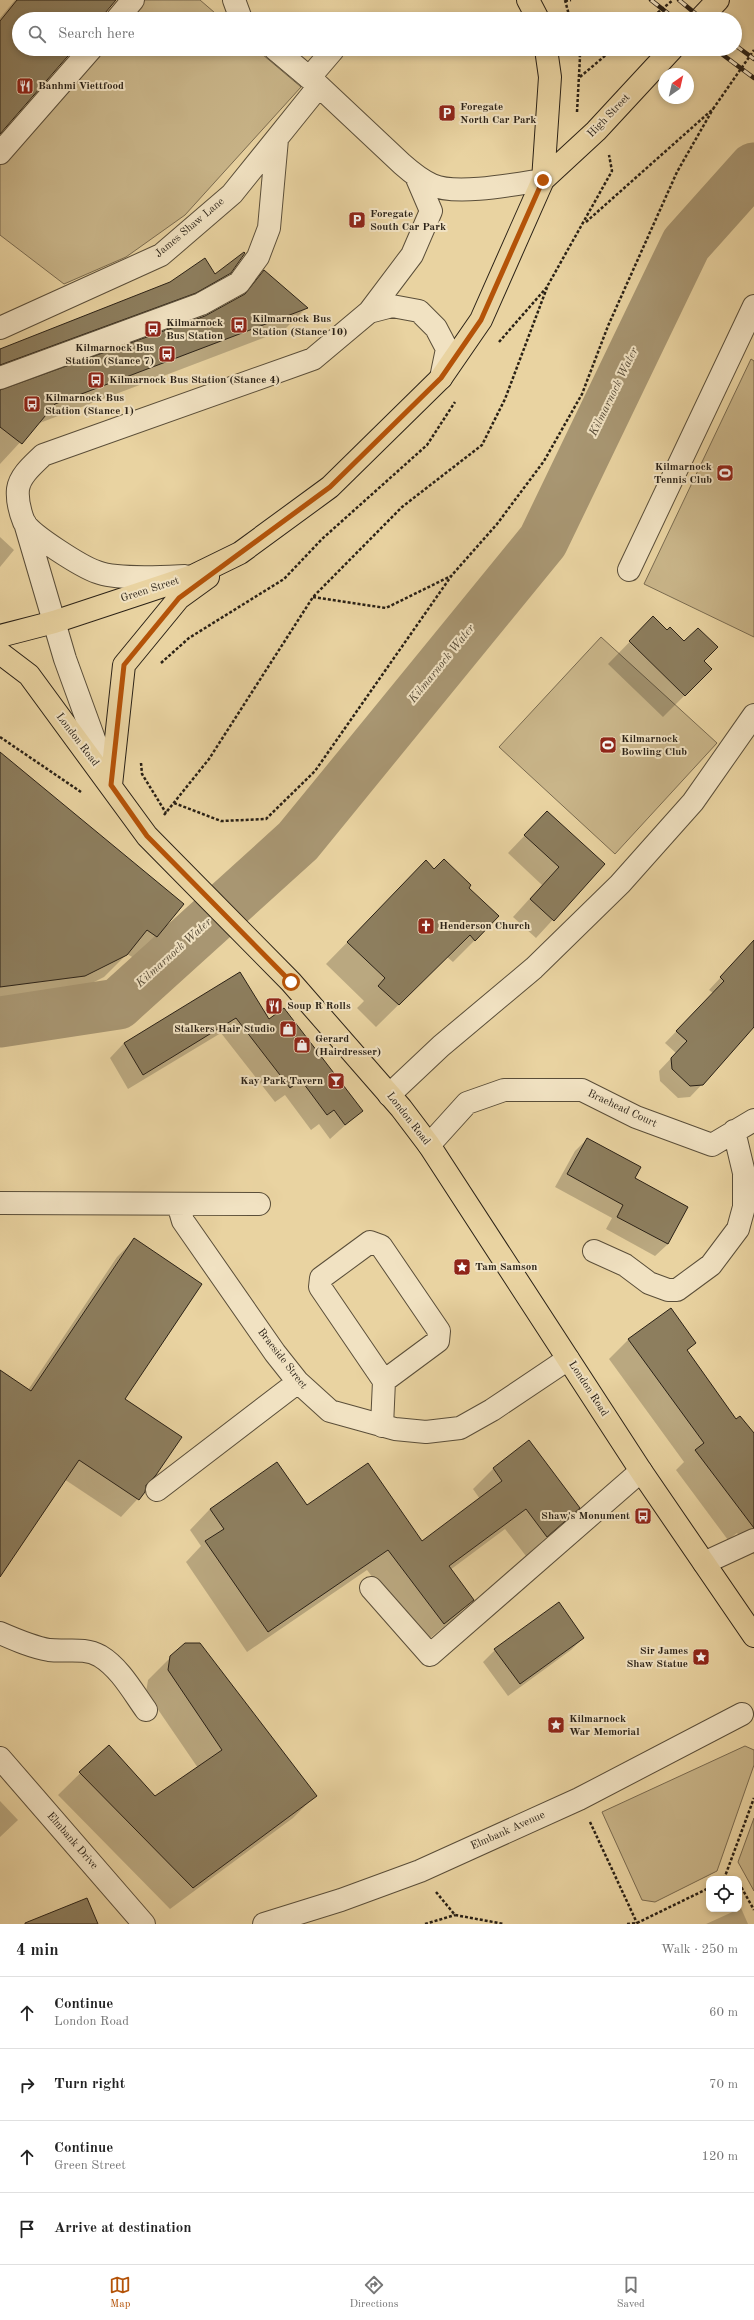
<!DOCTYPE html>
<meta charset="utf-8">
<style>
body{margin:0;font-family:"Old Standard TT",serif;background:#f2f2f2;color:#222}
.controls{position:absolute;right:12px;bottom:12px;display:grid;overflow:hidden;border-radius:8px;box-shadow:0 2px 6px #0003}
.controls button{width:36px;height:36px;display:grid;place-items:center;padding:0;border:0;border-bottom:1px solid #e0e0e0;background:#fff;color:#222;font:20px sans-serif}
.compass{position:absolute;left:658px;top:68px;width:36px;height:36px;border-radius:50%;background:#fff;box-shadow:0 2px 6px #0003;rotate:34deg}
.stop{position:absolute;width:12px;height:12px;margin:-9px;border:3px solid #b45309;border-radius:50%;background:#fff}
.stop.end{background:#b45309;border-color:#fff;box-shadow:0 1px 4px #0008}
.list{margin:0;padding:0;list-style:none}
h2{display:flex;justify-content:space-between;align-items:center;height:52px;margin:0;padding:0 16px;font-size:17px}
h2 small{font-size:13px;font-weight:400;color:#767676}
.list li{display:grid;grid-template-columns:26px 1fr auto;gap:12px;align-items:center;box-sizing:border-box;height:72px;padding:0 16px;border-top:1px solid #e0e0e0}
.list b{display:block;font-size:15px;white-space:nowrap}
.list p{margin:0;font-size:13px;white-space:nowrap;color:#767676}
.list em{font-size:13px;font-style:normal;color:#767676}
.icon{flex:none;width:22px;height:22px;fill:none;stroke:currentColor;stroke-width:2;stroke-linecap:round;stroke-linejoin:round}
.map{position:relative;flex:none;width:754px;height:1924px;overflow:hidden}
.search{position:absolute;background:#fff;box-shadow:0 2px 6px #0003;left:12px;right:12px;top:12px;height:44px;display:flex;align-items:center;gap:10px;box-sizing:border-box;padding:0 14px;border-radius:22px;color:#767676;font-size:15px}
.sheet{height:340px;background:#fff}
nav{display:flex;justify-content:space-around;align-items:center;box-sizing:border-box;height:56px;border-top:1px solid #e0e0e0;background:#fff;font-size:11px;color:#767676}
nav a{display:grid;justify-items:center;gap:2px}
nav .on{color:#b45309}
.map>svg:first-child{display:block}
</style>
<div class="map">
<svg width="754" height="1924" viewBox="0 0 754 1924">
<rect width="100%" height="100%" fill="#e9d3a1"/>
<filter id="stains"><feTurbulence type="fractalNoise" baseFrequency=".005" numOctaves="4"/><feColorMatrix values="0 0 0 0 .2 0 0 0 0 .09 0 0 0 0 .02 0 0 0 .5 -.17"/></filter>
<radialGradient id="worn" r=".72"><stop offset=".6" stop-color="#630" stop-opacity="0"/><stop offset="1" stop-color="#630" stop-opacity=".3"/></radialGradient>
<path fill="#c9b589" stroke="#7a6b50" d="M145 0H200L222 19H128Z
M102 49H256L301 87 185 215 126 257 64 284 0 235V165Z
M751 359 754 361V637L644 584Z
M601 637 717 743 615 854 499 747Z
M745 1746 754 1750V1765L717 1871 655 1902 642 1900 602 1812Z
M754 1818V1891L738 1862Z"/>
<path fill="#0003" d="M15 0H114L98 19H19V49H72L0 132V18Z
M264 271 306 308 284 330 37 424 0 464V391L206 317 238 299Z
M230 273 207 295 0 378V350L215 276Z
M0 537 14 550 0 567Z
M653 618 711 669 663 717 608 664Z
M0 753 156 936 134 958 127 954 104 977 62 998 0 1006Z
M547 812 604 864 536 938 513 917 542 885 508 853Z
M434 870 467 888 475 940 453 962 447 957 376 1027 357 1008 364 1001 326 964 404 884Z
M754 957V1026L726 1055 728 1057 690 1097 678 1098 660 1081 659 1071 676 1053 665 1043 713 993 709 990 735 962Z
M240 974 269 1021 361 1111 330 1139 319 1124 311 1130 285 1095 275 1102 221 1033 128 1089 110 1058 124 1043Z
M587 1139 633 1178 668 1244 655 1256 606 1229 612 1218 555 1187 575 1151Z
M134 1240 123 1399 145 1485 144 1492 121 1517 64 1479 0 1575V1371L28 1390 117 1257Z
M629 1339 695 1343 687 1351 736 1420 754 1435V1555L737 1533 728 1540 676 1470 684 1462 609 1359Z
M529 1442 578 1508 526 1556 505 1529 450 1570 473 1600 452 1620 423 1644 367 1570 247 1652 186 1562 201 1546 190 1530 210 1509 306 1507 422 1542 480 1499 473 1489 493 1469Z
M558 1604 583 1638 571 1650 508 1696 483 1662 495 1650Z
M171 1657 315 1796 293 1818 170 1909 58 1795 108 1746 155 1798 198 1768 146 1692 148 1680Z
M0 1801 18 1820 0 1837Z
M741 1908 748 1924H706L739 1909Z"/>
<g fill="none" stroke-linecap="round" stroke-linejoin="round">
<path stroke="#a89672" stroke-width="51" d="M0 1022 118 1004 298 841 543 541 686 244 754 168"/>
</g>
<path fill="#8d7e5e" stroke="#2a2116" d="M17 0H116L100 19H19V49H74L0 134V21Z
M244 252 245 253 231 273 196 293 0 365V349L170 282 205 258 215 274Z
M264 270 308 308 55 404 22 444 0 427V390L205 316 245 294Z
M653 616 667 630 670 627 684 641 698 628 718 647 704 661 712 669 685 696 629 641Z
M0 752 184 904 157 937 147 930 127 955 85 976 0 987Z
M547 811 605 864 554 921 530 899 559 867 524 835Z
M444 859 471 885 469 888 499 916 475 941 470 935 399 1005 378 986 385 978 347 942 426 860 434 869Z
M754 940V1027L703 1085 690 1086 672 1069 671 1058 687 1041 676 1031 724 981 720 977Z
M240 972 269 1019 284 1008 363 1111 345 1125 334 1110 327 1115 301 1080 290 1088 236 1018 143 1075 124 1043Z
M587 1138 641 1167 635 1178 688 1207 668 1244 617 1217 623 1205 567 1174Z
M134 1238 202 1284 125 1399 182 1437 156 1475 146 1485 145 1492 139 1500 79 1460 0 1577V1370L31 1391Z
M671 1308 696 1343 687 1350 736 1419 740 1416 754 1433V1528L695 1450 704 1443 628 1339Z
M529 1440 580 1508 547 1537 526 1509 449 1566 474 1600 444 1624 388 1550 268 1632 205 1541 224 1529 210 1509 277 1462 307 1505 368 1463 422 1541 502 1481 493 1468Z
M559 1602 584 1638 520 1684 494 1649Z
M185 1643H200L317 1796 193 1888 79 1772 109 1745 155 1796 222 1750 168 1670 170 1656Z
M87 1898 98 1924H25V1923Z"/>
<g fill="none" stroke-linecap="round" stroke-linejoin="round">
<g stroke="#5a4e39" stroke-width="24">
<path id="minor" d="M234 0 241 19
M117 19 133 0
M275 49 319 86 402 164C411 172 421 180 432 185 456 196 517 184 543 180
M309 78 333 50
M0 153 91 49
M369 312 412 255 431 211 416 176
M0 328 161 255 232 194 319 86
M0 378 201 304 239 283 258 257 269 228 277 139
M25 523 65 659 109 780
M629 570 754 306
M185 576C163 577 117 580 97 572 82 567 31 535 24 522 20 512 17 499 18 489 20 475 34 464 43 455L313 359 369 312 392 306 419 311 436 328 447 349 441 378
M389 1095 441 1046 534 968 620 884 693 802 754 715
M429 1145 467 1103 504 1090H582L636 1117 712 1145 754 1120
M0 1203 259 1204
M178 1204 183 1221 275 1353 298 1382 330 1411 395 1429 426 1432 460 1428 492 1410 568 1359
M594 1251 625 1265 649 1283 668 1290H677L711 1265 738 1229 744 1207V1173L734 1131
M382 1426 384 1381 320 1287 321 1278 370 1242 381 1246 439 1331 438 1341 384 1381
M157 1490 298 1382
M704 1563 754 1540
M371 1588 430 1655 641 1471
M0 1633C16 1640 32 1647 49 1650 67 1652 84 1647 100 1656 120 1668 133 1692 146 1710
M0 1758 144 1924
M264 1924 341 1900 420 1871 579 1799 742 1714"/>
</g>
<g stroke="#2a2116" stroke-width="24">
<path id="major" d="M528 0 538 19
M700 19 718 0
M543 180 596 131 672 49
M0 636 54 622 193 576 240 553 330 487 441 378 481 320 543 180 550 77 546 49
M0 653 29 675 147 836 291 982 401 1108 429 1145 641 1471 754 1636
M111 785 124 665 179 598 208 577"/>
</g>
<path stroke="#2a2116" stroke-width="2.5" stroke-dasharray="3 2" stroke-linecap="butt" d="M565 0 570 19
M565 1 571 0
M650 19 673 0
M580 77 613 49
M577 112 580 57 578 49
M586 222 713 109 754 50
M499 342 547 287
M313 597 386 608 451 576
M161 663 189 638 284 579 322 539 427 445 455 402
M0 737 81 792
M141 763 142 774 166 813
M174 803 221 821 266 819 315 771 452 575 497 524 544 461 582 394 608 326 677 172 713 109
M164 815 209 759 313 597 402 507 482 445 505 399 548 285 612 171 609 155
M590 1822 637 1923
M724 1879 754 1798
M739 1883 754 1910
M436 1892 455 1915 504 1924
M425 1924 455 1915
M627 1924 637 1923 709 1888"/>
<use href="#minor" stroke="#f1e2c2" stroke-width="22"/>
<use href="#major" stroke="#e9d3a1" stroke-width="22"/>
<g stroke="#2a2116" stroke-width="4.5">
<path id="rail" d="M651 0 675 19
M679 0 702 19
M735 45 754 59
M715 49 754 78"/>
</g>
<use href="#rail" stroke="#f1e2c2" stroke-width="3" stroke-dasharray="9" stroke-linecap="butt"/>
</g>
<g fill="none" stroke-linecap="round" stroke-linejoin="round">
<path stroke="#b45309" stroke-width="5" d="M291 982 147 836 111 785 124 665 179 598 330 487 441 378 481 320 543 180"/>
</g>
<defs>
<g id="restaurant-square" transform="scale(0.9)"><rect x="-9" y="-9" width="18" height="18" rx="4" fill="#8f2418" stroke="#f1e2c2"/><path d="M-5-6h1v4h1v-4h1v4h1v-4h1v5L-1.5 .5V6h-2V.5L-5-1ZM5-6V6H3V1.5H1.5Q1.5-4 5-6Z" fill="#fff"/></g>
<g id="parking-square" transform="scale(0.9)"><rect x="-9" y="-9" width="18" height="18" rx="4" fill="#8f2418" stroke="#f1e2c2"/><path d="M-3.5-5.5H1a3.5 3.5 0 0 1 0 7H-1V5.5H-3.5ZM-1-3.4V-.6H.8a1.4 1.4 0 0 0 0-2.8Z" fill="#fff"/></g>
<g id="bus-square" transform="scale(0.9)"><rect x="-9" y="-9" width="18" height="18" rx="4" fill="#8f2418" stroke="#f1e2c2"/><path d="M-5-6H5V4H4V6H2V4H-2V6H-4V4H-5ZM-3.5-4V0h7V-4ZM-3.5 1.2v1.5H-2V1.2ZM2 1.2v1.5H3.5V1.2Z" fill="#fff"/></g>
<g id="stadium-square" transform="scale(0.9)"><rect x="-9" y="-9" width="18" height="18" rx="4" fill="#8f2418" stroke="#f1e2c2"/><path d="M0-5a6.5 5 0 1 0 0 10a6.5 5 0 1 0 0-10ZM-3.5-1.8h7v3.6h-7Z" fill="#fff"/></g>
<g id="church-square" transform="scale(0.9)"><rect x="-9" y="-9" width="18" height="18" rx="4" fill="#8f2418" stroke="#f1e2c2"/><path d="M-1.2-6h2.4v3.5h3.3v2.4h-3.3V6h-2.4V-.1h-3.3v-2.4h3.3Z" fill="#fff"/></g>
<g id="shop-square" transform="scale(0.9)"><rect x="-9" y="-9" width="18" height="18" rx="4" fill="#8f2418" stroke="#f1e2c2"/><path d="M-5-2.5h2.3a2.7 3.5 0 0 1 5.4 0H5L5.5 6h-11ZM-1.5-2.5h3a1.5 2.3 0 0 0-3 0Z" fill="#fff"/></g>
<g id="bar-square" transform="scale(0.9)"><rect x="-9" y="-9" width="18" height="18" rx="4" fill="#8f2418" stroke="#f1e2c2"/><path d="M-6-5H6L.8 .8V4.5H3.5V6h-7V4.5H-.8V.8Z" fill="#fff"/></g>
<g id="sight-square" transform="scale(0.9)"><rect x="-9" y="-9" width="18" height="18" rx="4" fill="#8f2418" stroke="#f1e2c2"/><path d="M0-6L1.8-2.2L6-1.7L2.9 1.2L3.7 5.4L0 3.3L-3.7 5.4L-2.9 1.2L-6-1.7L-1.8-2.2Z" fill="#fff"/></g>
</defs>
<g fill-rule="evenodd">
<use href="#restaurant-square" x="25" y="86"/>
<use href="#parking-square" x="447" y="113"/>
<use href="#parking-square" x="357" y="220"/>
<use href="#bus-square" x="239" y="325"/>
<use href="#bus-square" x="153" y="329"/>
<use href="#bus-square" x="167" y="354"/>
<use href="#bus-square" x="96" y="380"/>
<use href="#bus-square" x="32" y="404"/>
<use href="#stadium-square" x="725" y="473"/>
<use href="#stadium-square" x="608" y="745"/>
<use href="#church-square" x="426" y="926"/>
<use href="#restaurant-square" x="274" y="1006"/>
<use href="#shop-square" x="288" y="1029"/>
<use href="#shop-square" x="302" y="1045"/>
<use href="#bar-square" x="336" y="1081"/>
<use href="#sight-square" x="462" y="1267"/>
<use href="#bus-square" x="643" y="1516"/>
<use href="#sight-square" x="701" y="1657"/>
<use href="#sight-square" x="556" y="1725"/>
</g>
<g text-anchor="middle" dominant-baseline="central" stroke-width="4" stroke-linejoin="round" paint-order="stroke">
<g font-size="11" font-weight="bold" fill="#2a2116" stroke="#f1e2c2" text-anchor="start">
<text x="38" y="86">Banhmi Viettfood</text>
<text x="460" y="107">Foregate<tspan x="460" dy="13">North Car Park</tspan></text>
<text x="370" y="214">Foregate<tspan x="370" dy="13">South Car Park</tspan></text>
<text x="252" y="319">Kilmarnock Bus<tspan x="252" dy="13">Station (Stance 10)</tspan></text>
<text x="166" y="323">Kilmarnock<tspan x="166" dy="13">Bus Station</tspan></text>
<text x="154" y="348" text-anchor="end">Kilmarnock Bus<tspan x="154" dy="13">Station (Stance 7)</tspan></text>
<text x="109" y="380">Kilmarnock Bus Station (Stance 4)</text>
<text x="45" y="398">Kilmarnock Bus<tspan x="45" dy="13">Station (Stance 1)</tspan></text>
<text x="712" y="467" text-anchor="end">Kilmarnock<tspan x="712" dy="13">Tennis Club</tspan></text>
<text x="621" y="739">Kilmarnock<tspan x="621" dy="13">Bowling Club</tspan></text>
<text x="439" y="926">Henderson Church</text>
<text x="287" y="1006">Soup R Rolls</text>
<text x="275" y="1029" text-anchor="end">Stalkers Hair Studio</text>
<text x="315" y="1039">Gerard<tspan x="315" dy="13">(Hairdresser)</tspan></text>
<text x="323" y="1081" text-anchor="end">Kay Park Tavern</text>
<text x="475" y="1267">Tam Samson</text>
<text x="630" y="1516" text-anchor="end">Shaw's Monument</text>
<text x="688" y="1651" text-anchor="end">Sir James<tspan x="688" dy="13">Shaw Statue</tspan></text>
<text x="569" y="1719">Kilmarnock<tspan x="569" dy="13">War Memorial</tspan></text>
</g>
<g font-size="11" fill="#2a2116" stroke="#f1e2c2">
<text transform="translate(609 116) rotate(-46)">High Street</text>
<text transform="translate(190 228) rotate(-40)">James Shaw Lane</text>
<text transform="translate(150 590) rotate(-18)">Green Street</text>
<text transform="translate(77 740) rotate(53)">London Road</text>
<text transform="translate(622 1109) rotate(25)">Braehead Court</text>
<text transform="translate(408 1119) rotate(52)">London Road</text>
<text transform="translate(282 1359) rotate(52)">Braeside Street</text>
<text transform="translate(588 1389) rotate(57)">London Road</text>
<text transform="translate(508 1831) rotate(-24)">Elmbank Avenue</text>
<text transform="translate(72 1841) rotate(49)">Elmbank Drive</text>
</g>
<g font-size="12" font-style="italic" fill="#564a36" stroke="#f1e2c2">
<text transform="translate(614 392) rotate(-64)">Kilmarnock Water</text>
<text transform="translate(442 664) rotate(-51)">Kilmarnock Water</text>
<text transform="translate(174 953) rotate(-42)">Kilmarnock Water</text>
</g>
</g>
<rect width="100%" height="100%" filter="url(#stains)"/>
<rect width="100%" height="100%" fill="url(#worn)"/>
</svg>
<div class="controls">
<button><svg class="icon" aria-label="locate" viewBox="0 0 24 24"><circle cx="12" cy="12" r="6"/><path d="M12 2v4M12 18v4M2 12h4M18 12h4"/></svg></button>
</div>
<svg class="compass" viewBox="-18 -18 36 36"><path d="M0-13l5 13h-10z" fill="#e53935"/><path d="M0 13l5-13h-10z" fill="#767676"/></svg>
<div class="stop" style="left:291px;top:982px"></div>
<div class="stop end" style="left:543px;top:180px"></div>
<div class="search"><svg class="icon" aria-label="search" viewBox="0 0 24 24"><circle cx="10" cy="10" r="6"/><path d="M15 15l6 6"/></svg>Search here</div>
</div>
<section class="sheet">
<h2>4 min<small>Walk · 250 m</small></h2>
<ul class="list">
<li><svg class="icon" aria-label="ahead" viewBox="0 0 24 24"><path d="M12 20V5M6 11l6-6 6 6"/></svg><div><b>Continue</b><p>London Road</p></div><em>60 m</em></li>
<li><svg class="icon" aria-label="right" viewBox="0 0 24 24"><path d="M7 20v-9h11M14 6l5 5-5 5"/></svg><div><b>Turn right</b></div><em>70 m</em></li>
<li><svg class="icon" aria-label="ahead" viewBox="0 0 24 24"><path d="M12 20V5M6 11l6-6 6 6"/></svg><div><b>Continue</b><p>Green Street</p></div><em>120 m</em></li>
<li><svg class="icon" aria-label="arrive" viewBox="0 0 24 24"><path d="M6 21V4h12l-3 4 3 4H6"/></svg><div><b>Arrive at destination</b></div></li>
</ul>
</section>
<nav>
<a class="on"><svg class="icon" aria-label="map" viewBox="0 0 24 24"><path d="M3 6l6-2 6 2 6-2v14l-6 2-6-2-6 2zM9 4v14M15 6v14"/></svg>Map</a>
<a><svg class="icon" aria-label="directions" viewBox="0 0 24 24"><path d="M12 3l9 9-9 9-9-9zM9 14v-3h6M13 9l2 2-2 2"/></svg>Directions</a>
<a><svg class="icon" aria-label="saved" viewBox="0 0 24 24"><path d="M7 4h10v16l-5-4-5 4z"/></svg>Saved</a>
</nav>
